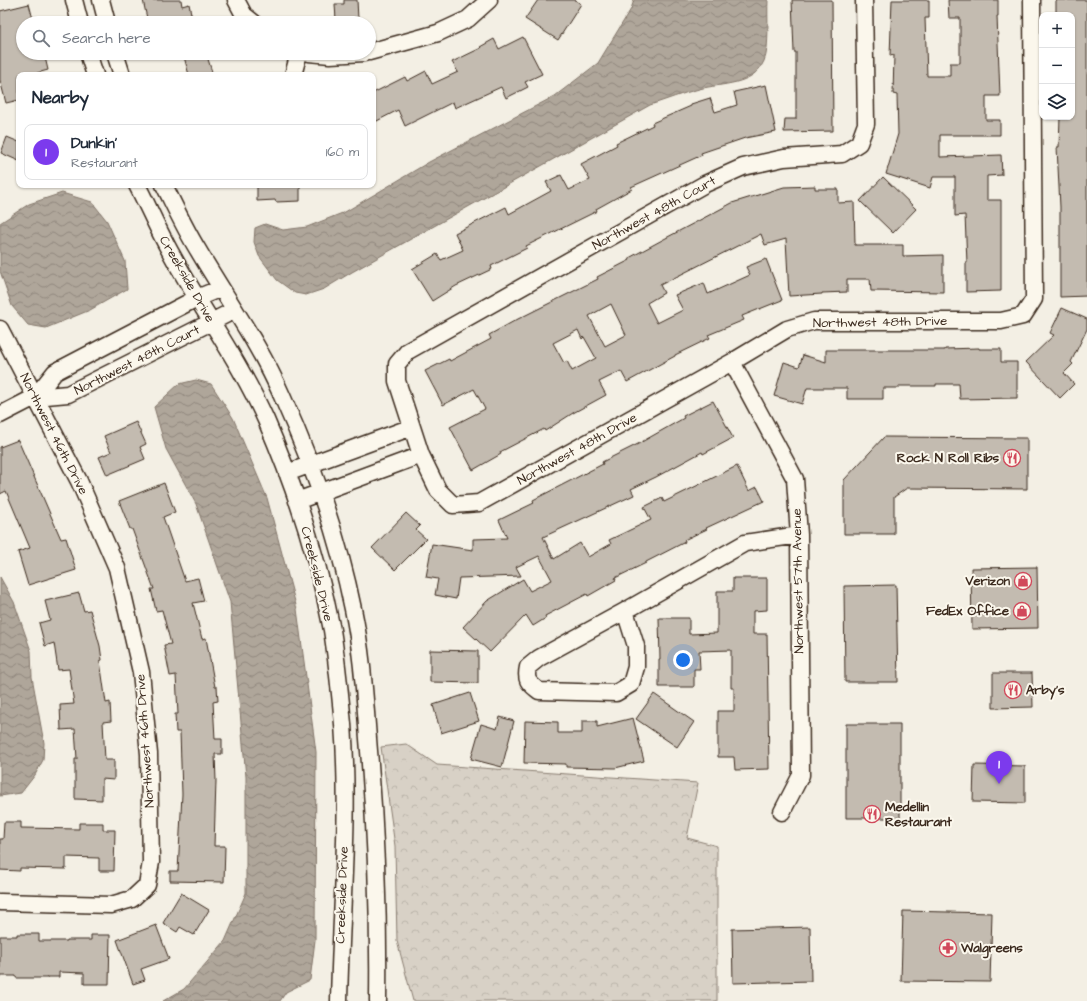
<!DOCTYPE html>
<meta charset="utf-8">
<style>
body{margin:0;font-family:"Architects Daughter",sans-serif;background:#f6f6f7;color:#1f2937}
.controls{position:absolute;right:12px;top:12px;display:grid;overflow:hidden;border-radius:8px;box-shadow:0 1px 3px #0004}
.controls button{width:36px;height:36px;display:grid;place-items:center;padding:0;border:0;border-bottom:1px solid #e0e1e3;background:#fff;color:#1f2937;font:20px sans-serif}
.you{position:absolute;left:683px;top:660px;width:14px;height:14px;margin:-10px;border:3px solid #fff;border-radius:50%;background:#1a73e8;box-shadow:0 0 0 6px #1a73e833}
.badge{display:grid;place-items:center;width:26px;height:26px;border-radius:50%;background:#7c3aed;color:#fff;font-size:13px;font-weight:700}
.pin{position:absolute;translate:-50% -33px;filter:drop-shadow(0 1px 2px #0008)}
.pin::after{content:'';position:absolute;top:21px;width:14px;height:12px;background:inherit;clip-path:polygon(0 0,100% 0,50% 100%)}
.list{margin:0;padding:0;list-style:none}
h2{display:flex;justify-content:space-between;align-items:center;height:52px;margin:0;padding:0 16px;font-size:17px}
h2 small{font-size:13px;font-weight:400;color:#747a83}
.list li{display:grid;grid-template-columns:26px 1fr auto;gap:12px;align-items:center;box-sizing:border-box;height:56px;margin:0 8px 8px;padding:0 8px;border:1px solid #e0e1e3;border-radius:8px}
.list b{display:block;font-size:15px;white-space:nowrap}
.list p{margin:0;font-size:13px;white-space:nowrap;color:#747a83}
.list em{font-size:13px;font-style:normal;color:#747a83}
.icon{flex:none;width:22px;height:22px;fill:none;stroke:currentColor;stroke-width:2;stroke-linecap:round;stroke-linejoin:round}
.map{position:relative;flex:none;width:1087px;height:1001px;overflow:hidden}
.search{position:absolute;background:#fff;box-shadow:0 1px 3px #0004;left:16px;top:16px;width:360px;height:44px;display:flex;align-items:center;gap:10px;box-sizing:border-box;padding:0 14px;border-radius:22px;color:#747a83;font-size:15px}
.panel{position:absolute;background:#fff;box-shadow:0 1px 3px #0004;left:16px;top:72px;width:360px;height:116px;border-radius:8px}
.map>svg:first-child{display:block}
</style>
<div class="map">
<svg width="1087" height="1001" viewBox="0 0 1087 1001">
<defs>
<pattern id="forest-crowns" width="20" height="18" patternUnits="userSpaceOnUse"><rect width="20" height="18" fill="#d8d1c6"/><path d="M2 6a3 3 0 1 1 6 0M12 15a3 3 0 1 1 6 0" fill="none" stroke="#bab4aa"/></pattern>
<pattern id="water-waves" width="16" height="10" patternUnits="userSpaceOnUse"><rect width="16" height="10" fill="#afa69a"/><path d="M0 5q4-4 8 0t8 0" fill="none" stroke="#90877d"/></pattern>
</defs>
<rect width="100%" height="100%" fill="#f3efe4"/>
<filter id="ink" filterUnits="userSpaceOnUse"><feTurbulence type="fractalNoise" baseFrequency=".025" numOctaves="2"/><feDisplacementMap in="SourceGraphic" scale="8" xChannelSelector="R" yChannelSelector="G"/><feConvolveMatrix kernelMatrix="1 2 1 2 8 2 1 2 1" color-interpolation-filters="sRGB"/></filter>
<g filter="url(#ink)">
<path fill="url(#forest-crowns)" stroke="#8a7e72" d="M406 744 437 765 698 783 687 838 717 846V1001H413L397 941 395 846 381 747Z"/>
<path fill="url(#water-waves)" stroke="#817468" d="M634 0H768C767 15 770 48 764 61 753 86 722 83 699 89 683 93 666 100 650 105L352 272 324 289 306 295 295 293 277 280 259 256 254 242 255 228 265 224 283 230 307 227 345 212 429 162 555 96 598 63 631 9Z
M62 193 92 202 107 221 125 261 127 289 90 310 46 328 28 325 12 306 0 271V223L29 204Z
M196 380 211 384 233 418 267 498 297 609 316 752 315 940 310 980 286 992 280 1001H163L184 989 225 941 246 893V777L230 602 196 504 166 449 154 407 179 384Z
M0 577 14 602 31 651 32 677 44 743 43 760 35 775 21 793 0 796Z"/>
<path fill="#c3bbb0" stroke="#3b2a1e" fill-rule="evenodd" d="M143 0H181L182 6 189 4 193 23H148Z
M344 0H357L358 19 336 20 335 4H344Z
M538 0H575L581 4 558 40 525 19Z
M792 0H832L833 131 784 132 785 119H796V52H794Z
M892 0H929V18H925L927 76H950V63H960V18H949L948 0H998V16H997L1000 96H986V120H1000V135H940V157L1001 155 1002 175 987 176V200H1001V291L966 292V263H967L965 215 955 216V177H933L930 188 886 174 898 134 897 95 893 94 894 55 890 56Z
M1056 0H1087V296L1060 297V207L1057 147H1059L1060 117H1072V15H1056Z
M29 4 34 23H23V53H44L48 70 37 73 38 75H19V100L6 103 0 80V11Z
M523 37 542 74 525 82 528 87 506 98 501 87 455 108 453 102 405 126 398 110 373 123V93L405 77 407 81 426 71 432 84 458 72 452 62 481 48 480 47 494 39 499 49Z
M183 53H206L213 75H189Z
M766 85 776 132 745 138 701 153 702 155 631 187 632 189 596 209 597 211 526 246 527 248 491 266 492 269 456 286 432 301 412 269 437 254 441 260 463 250 455 233 506 207 509 214 551 191 546 182 561 175 569 190 590 180 581 164 617 145 616 143 653 125 652 123 691 106V104L710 98 715 112 737 105 734 92Z
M7 137 19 142V161L1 153Z
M883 177 916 209 893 233 860 201Z
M257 185H300V201L276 202 275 200 257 201Z
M815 186V189H838V203L854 202 855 245H903V256L943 255V292L871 291 870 279H847V292L822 293V294L789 296 786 239 765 245 761 234 660 285 664 293 647 303 657 323 683 310 675 295 704 283 708 294 750 275 746 267 766 259 782 300 742 316 744 320 708 335 710 338 675 355V356L627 382 621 371 599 382 606 395 573 413 545 431 544 429 500 452 501 454 473 470 450 427 485 409 474 389 443 405 425 371 449 359 450 361 491 339 489 335 518 319 598 279 597 277 630 260 629 258 664 239 732 203 784 187ZM611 304 626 335 605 346 589 316ZM578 330 582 339 584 337 596 358 572 371 567 361 564 363 553 343Z
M1062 308 1087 319V329L1071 362 1073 364 1064 373 1074 384 1060 398 1026 362 1054 335 1050 333Z
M979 348V349H1001V362H1017V398L960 399 959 384H936V386H899V388H883V399H847V388H807L802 404 774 396 784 362 799 367 803 355 826 362V350H945V349Z
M713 401 733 438 703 454 702 452 656 477 631 489 634 495 543 537 554 559 580 543 588 557 611 544 609 540 651 520 644 507 662 498 664 502 737 466 749 491 757 487 764 501 706 528 707 529 684 540 685 542 646 562V563L615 578 616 580 588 596 587 594 545 616 546 618 533 626 526 615 490 652 463 627 487 601 523 579 530 591 552 580 539 556 516 567 521 576 459 578 456 599 435 595 438 579 426 577 432 544 473 550V539L507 538 499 520 534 503 533 500 603 464 602 462 638 444 684 418 683 416Z
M136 422 146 444 140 447 145 459 107 475 99 457 111 452 104 436Z
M884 437 1027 438V489L907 488 894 497V534H844V480Z
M18 440 61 539 66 538 76 570 28 585 18 552 30 548 6 491 0 494V447Z
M164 483 175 512 163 517 185 581 198 578 204 601 193 603 202 639 206 638 215 687H217L218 701 213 702 215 739H222V754H215L216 781 214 846H225L224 882 170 881V871H178L182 794 180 732H176L175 714H178L176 675 170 676 164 645 171 644 162 610 156 611 151 589H154L132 529H130L119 501Z
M406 513 420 526 416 530 426 539 395 570 372 548Z
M1037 567 1038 628 972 629 971 568Z
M733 578H767V610L753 611V634H767L769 769 735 770 734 757H718V711H734V688H731V650L699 651 700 669H694V687H659V659H660L659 618H689V634L717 633V591H733Z
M896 585 898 682H845L844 586Z
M79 593 84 611 90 610 100 646 102 660 100 661 106 703 110 702 111 721 103 722 105 760H114V780L102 779V800L75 799V759H77L75 729 61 730 60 705 74 704 69 669 58 670 54 643 45 646 39 623 50 620 45 601Z
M430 650 478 651V683L430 682Z
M993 673H1032L1033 707 993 708Z
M470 693 479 721 441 733 433 705Z
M654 694 694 722 677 747 636 719Z
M500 717 514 721 502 767 471 759 481 724 497 729Z
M633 718 644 761 615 768 566 767V764L524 763 525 721 558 722V733H582V721H597V727Z
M846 724H900V818H846Z
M974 765 1025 766V803L973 802Z
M4 822H21V828L79 829V823H103V830H115L114 871H99V858L66 857V869L20 868V871L0 870V839H3Z
M181 893 209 910 194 935 180 927 177 932 163 923Z
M903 911 992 913 990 982 901 981Z
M156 925 169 959 141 969 145 980 133 984 117 940Z
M810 927 811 981 733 983 732 929Z
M17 934H39V941H67V940H91V935H110L109 984H84V973L59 972V977H48V978H16V976H0V936H17Z"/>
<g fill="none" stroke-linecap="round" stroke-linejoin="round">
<g stroke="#3b2a1e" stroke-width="19">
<path id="minor" d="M74 0 80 23
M101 0 107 23
M236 0 244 15 254 23
M864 0 866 124 859 143 842 154 784 158 743 167 705 184 408 351 397 364V381L421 455 438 490 453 505 479 503 732 362 787 329 814 321H1001L1023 316 1034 299 1032 0
M369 52 438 33 468 19 489 0
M88 53 95 75
M115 53 122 75
M309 53 330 55 364 53
M293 75 299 53
M137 185C149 208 159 232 172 255 202 310 240 362 266 420 295 487 318 558 332 630 337 661 340 693 343 724 350 816 341 909 339 1001
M164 185C175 207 185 229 198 250 226 298 260 345 282 396 313 465 338 535 353 609 363 656 365 703 369 751 376 834 379 918 378 1001
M0 329 79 481 117 568 141 672 149 754 151 862 147 885 132 899 111 905 0 902
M732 362 795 479 799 535 801 775 782 812
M35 397 55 372 197 298 221 288
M0 415 35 397 68 394 235 310
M287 473 412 427
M297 501 421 455
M625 611 636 646V667L631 684 616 693 539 691C529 683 525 681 528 667L539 658 625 611 745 543 799 535"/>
</g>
<use href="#minor" stroke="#fbf7ec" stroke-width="16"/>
</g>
</g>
<defs>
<g id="restaurant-ring" transform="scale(0.9)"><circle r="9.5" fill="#fbf7ec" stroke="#d1495b" stroke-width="1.5"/><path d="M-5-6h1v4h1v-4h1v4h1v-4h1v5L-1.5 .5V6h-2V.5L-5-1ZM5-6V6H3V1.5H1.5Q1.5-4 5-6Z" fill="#d1495b"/></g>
<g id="shop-ring" transform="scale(0.9)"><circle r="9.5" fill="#fbf7ec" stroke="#d1495b" stroke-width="1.5"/><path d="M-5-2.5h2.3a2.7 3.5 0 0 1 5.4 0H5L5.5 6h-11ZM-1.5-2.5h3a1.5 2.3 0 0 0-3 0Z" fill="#d1495b"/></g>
<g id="pharmacy-ring" transform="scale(0.9)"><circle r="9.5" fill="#fbf7ec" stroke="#d1495b" stroke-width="1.5"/><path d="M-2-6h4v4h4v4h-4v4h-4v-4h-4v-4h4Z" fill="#d1495b"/></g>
</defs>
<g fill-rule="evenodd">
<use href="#restaurant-ring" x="1012" y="458"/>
<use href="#shop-ring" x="1023" y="581"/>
<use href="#shop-ring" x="1022" y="611"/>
<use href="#restaurant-ring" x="1013" y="690"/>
<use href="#restaurant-ring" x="872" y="814"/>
<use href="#pharmacy-ring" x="948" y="948"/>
</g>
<g text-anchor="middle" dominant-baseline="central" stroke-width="4" stroke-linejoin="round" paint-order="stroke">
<g font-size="13" fill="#3b2a1e" stroke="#fbf7ec">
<text transform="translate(654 213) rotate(-29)">Northwest 48th Court</text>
<text transform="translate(187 279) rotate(60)">Creekside Drive</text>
<text transform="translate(880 322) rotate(-1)">Northwest 48th Drive</text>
<text transform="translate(137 360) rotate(-27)">Northwest 48th Court</text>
<text transform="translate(54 434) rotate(63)">Northwest 46th Drive</text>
<text transform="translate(577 449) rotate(-29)">Northwest 48th Drive</text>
<text transform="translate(317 574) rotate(76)">Creekside Drive</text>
<text transform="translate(798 581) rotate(-91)">Northwest 57th Avenue</text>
<text transform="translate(145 741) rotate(-94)">Northwest 46th Drive</text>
<text transform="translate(342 895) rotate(-88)">Creekside Drive</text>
</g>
<g font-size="13" font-weight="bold" fill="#3b2a1e" stroke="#fbf7ec" text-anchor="end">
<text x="999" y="458">Rock N Roll Ribs</text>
<text x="1010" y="581">Verizon</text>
<text x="1009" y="611">FedEx Office</text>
<text x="1026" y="690" text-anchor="start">Arby's</text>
<text x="885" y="807" text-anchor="start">Medellin<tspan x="885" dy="15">Restaurant</tspan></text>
<text x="961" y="948" text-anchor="start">Walgreens</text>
</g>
</g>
</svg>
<div class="controls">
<button>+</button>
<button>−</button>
<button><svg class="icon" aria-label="layers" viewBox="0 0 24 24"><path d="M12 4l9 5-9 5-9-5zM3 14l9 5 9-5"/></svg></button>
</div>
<div class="you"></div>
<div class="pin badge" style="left:999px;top:784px">1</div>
<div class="search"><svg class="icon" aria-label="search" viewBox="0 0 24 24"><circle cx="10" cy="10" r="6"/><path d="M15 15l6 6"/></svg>Search here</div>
<section class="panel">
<h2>Nearby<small></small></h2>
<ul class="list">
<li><span class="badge">1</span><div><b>Dunkin'</b><p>Restaurant</p></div><em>160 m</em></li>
</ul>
</section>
</div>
